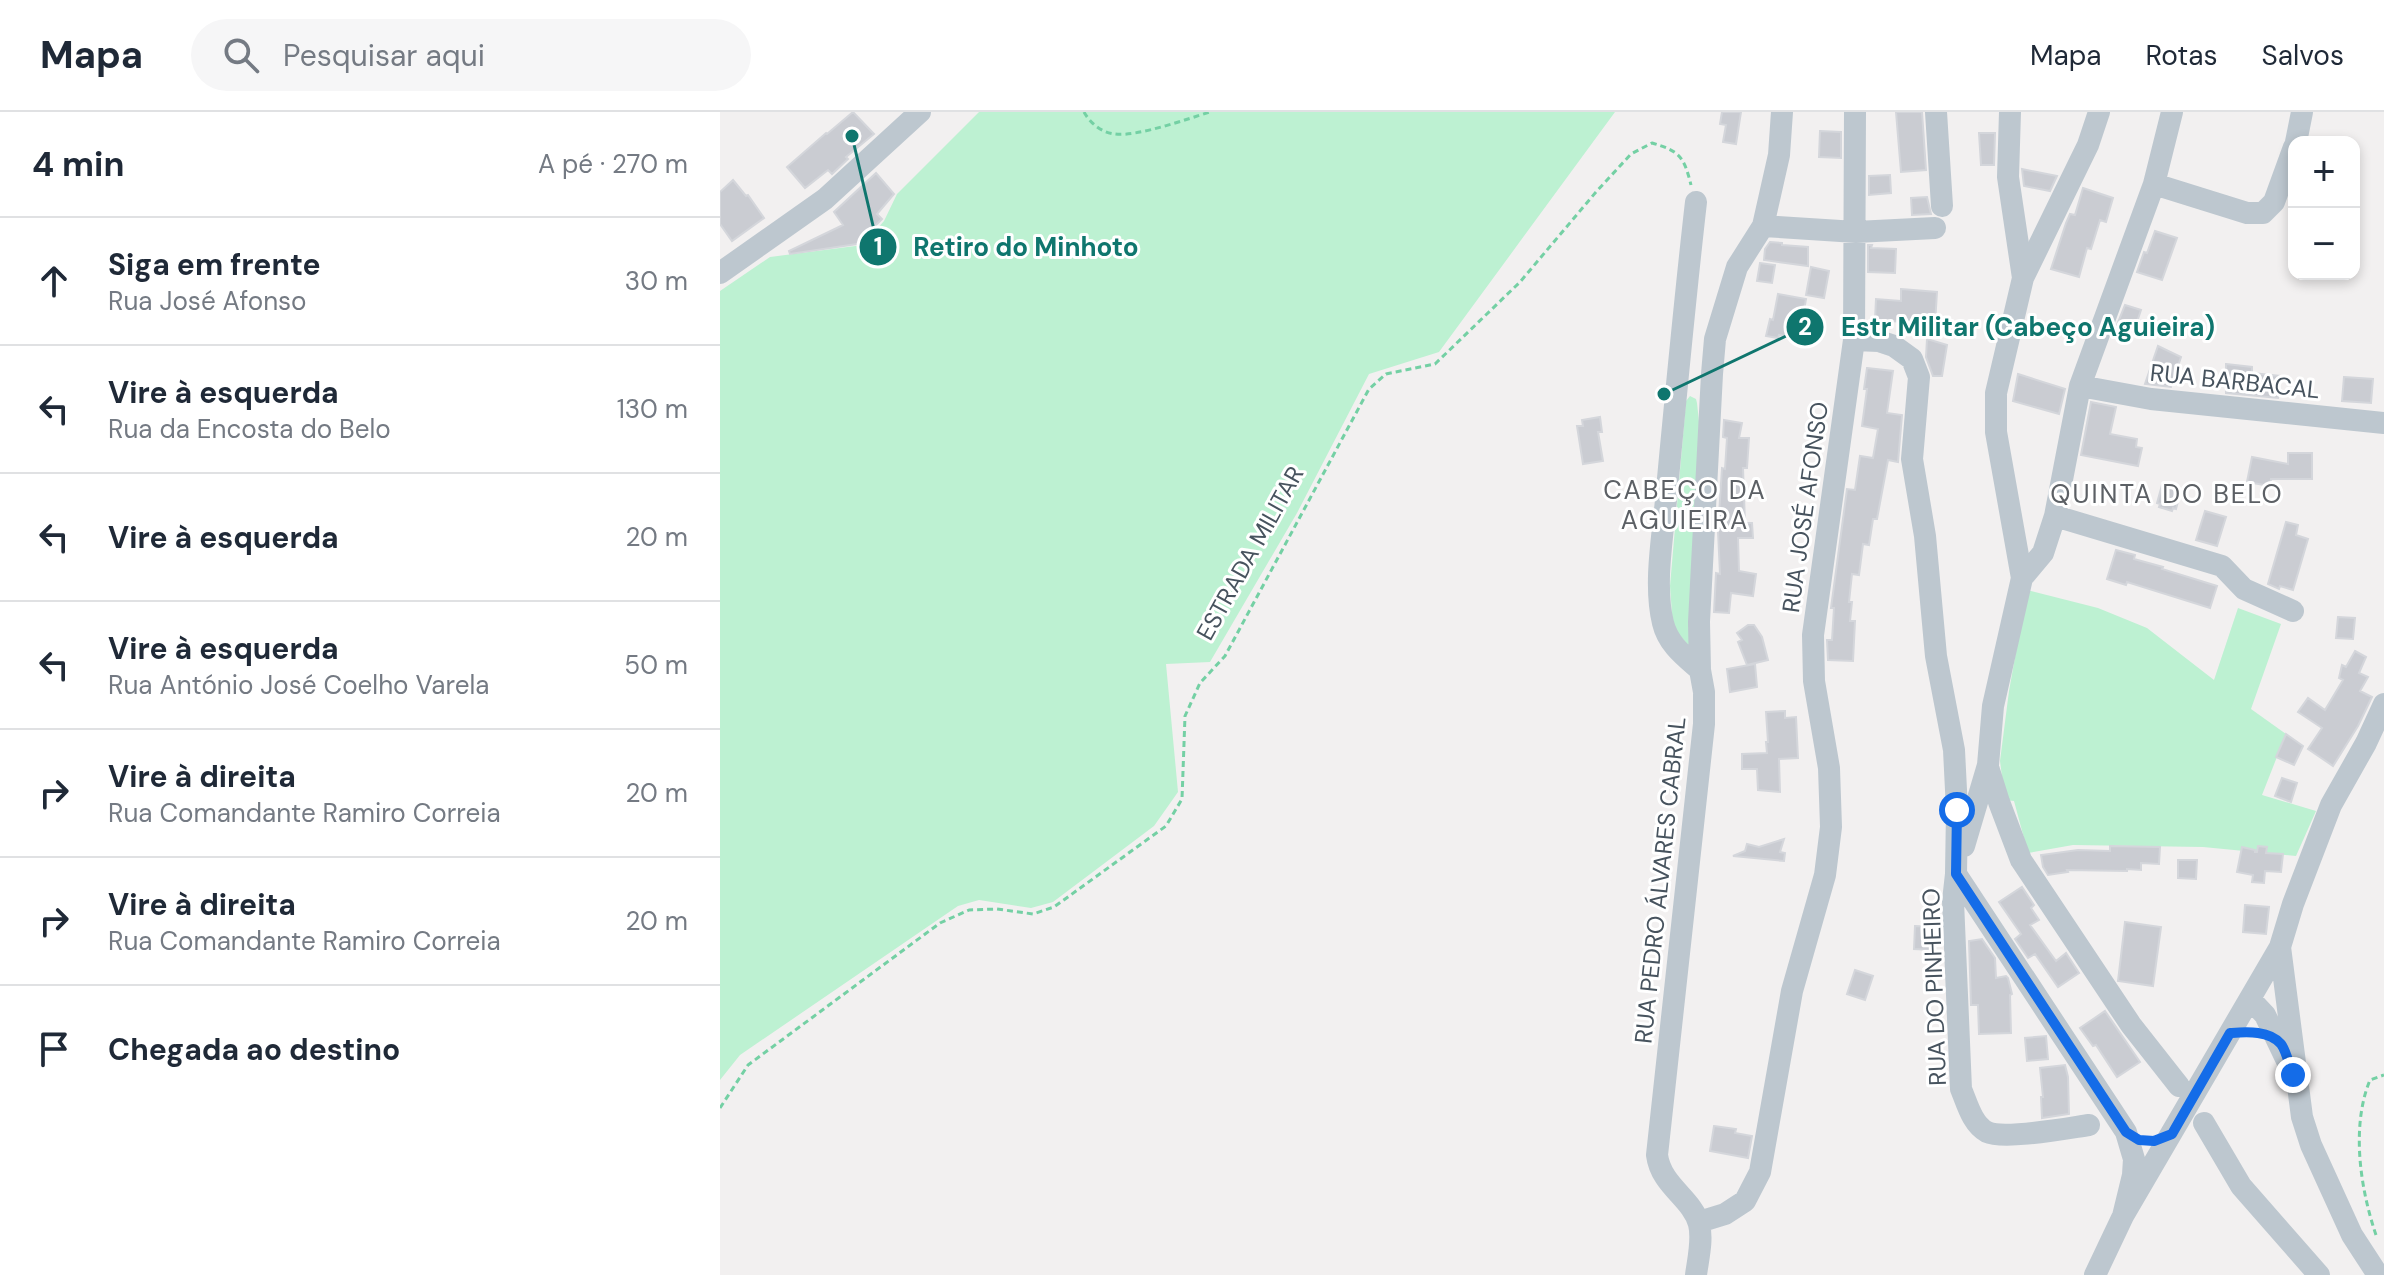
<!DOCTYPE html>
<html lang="pt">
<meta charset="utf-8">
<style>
body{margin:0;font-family:"DM Sans",sans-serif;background:#f6f6f7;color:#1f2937}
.controls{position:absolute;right:24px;top:24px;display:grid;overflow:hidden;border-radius:16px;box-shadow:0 4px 12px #0003}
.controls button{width:72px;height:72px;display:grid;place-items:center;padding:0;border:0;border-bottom:2px solid #e0e1e3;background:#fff;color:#1f2937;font:40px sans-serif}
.stop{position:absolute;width:24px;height:24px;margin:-18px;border:6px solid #146ce8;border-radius:50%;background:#fff}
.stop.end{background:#146ce8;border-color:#fff;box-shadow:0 2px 8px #0008}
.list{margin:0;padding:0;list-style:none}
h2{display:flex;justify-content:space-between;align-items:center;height:104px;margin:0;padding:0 32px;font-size:34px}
h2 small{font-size:26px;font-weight:400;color:#747a83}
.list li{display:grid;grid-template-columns:52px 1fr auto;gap:24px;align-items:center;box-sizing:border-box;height:128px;padding:0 32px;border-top:2px solid #e0e1e3}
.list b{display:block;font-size:30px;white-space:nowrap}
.list p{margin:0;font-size:26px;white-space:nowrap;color:#747a83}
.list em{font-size:26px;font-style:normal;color:#747a83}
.icon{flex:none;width:44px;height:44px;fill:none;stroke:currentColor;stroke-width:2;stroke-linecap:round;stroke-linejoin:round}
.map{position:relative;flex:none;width:1664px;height:1163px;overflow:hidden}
header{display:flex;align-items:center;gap:48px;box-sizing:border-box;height:112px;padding:0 40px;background:#fff;border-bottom:2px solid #e0e1e3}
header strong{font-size:38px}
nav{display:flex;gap:44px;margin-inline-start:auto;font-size:28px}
.search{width:560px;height:72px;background:#f6f6f7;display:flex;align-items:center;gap:20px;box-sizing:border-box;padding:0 28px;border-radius:44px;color:#747a83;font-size:30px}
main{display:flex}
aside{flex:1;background:#fff}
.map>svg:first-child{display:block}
</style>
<header>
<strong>Mapa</strong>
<div class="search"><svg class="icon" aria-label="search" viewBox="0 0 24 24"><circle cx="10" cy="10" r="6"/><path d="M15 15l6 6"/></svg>Pesquisar aqui</div>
<nav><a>Mapa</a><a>Rotas</a><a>Salvos</a></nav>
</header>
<main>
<aside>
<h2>4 min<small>A pé · 270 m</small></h2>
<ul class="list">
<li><svg class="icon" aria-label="ahead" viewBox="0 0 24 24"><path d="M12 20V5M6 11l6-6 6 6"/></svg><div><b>Siga em frente</b><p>Rua José Afonso</p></div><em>30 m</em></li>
<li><svg class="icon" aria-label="left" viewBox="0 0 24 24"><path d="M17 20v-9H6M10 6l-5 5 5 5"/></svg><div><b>Vire à esquerda</b><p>Rua da Encosta do Belo</p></div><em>130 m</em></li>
<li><svg class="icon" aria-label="left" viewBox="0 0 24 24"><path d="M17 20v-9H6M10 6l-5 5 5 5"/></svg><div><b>Vire à esquerda</b></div><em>20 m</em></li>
<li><svg class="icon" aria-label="left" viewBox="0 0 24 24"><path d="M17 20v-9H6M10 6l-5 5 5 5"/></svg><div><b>Vire à esquerda</b><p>Rua António José Coelho Varela</p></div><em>50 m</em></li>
<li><svg class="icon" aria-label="right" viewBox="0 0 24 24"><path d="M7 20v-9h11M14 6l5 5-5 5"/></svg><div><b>Vire à direita</b><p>Rua Comandante Ramiro Correia</p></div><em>20 m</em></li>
<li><svg class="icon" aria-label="right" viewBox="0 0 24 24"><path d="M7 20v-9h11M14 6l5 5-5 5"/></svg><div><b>Vire à direita</b><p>Rua Comandante Ramiro Correia</p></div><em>20 m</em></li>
<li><svg class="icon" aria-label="arrive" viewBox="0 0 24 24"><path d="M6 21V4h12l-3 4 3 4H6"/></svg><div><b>Chegada ao destino</b></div></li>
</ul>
</aside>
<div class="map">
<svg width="1664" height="1163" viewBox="0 0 1664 1163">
<rect width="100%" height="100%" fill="#f2f0f0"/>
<path fill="#bdf1d2" d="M259 0H895L719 240 649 262 577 401 490 550 446 552 458 680 434 714 333 790 311 796 259 788 238 794 20 943 0 968V179L50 145 143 133 164 109 177 82Z
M970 284 976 287 977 291 980 319 970 535 953 516 950 474 966 289Z
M1307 478 1378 496 1427 516 1494 568 1518 496 1561 512 1531 597 1566 622 1542 683 1596 699 1576 744 1483 735 1353 733 1308 741 1294 689 1285 688 1280 649 1289 579Z"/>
<path fill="#caccd2" stroke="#d4d6db" stroke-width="2" d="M133 0 154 22 126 45 128 47 112 62 108 58 85 76 67 55 106 21 107 22Z
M1002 0H1021L1016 32 1003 30 1006 13 1000 12Z
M1176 0H1202L1206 58 1181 60Z
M1100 19 1121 20V46L1099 45Z
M1259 21H1275L1274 53H1261Z
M1302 57 1337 64 1330 79 1304 74Z
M156 61 174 82 157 102 162 107 137 132 70 142 69 139 123 113 114 100Z
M1170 63 1171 81 1149 83V64Z
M13 68 26 84 28 83 44 106 12 129 0 112V80Z
M1363 76 1393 86 1386 110 1380 108 1371 137 1367 136 1359 165 1331 157 1346 111 1350 102 1355 103Z
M1207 85 1211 102 1192 103 1191 86Z
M1435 119 1457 126 1442 168 1417 160 1424 140 1427 141Z
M1050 130 1062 131V133L1088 135V154L1044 148 1045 137Z
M1148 133H1152L1151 136 1176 137 1175 161 1148 160Z
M1040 151 1055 153 1052 171 1037 169Z
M1091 155 1109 159 1104 186 1086 183Z
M1181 177 1217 180 1215 212 1155 208 1156 187 1181 189Z
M1058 182 1086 187 1079 227 1059 223 1058 226 1046 224 1050 207 1053 208Z
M1405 193 1421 198 1414 219 1397 213Z
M1207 227 1227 233 1222 264H1213L1206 245Z
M1438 234 1461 245 1451 275 1425 272Z
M1506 252 1532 255V261L1560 264 1558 286 1506 281Z
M1147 256 1173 259 1167 301 1182 303 1178 350 1168 348 1157 407H1153L1149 433 1143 432 1139 463 1132 462 1129 490H1132L1130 509H1135L1133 549 1108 548 1107 528H1112L1114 496H1111L1127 377 1135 378 1140 344 1153 346 1158 317 1142 314 1147 277H1144Z
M1298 262 1345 277 1339 302 1293 289Z
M1624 265 1653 267 1651 291 1622 289Z
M1371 290 1396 295 1390 322 1417 327 1416 335 1422 336 1418 354 1361 343Z
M880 305 882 320H878L883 349 863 352 857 314H863L862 308Z
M1004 308 1022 311 1019 326H1029L1027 356H1023L1025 411H1032L1033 426H1018L1019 459 1036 462 1033 484 1011 481 1009 501 994 500 996 461 1000 462 998 419 1002 356 1005 357 1007 326 1003 325Z
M1568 341H1592V367H1551L1550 374 1527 370 1532 345 1568 352Z
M1442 373 1461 378 1456 397 1453 396 1452 399 1439 395 1440 392 1437 391Z
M1485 399 1506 405 1497 434 1476 428Z
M1566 410 1578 413 1576 423 1588 427 1573 478 1560 474 1559 477 1548 472Z
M1396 438 1415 443 1414 447 1443 455 1442 457 1497 474 1490 496 1407 470 1406 473 1387 467Z
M1618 505 1635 506 1633 527 1616 526Z
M1028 513H1034L1042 525 1048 548 1027 553 1018 530 1022 528 1017 521Z
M1635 539 1646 545 1639 561 1648 565 1640 579 1652 585 1638 614 1613 654 1588 637 1602 616 1578 600 1588 586 1605 598 1623 568 1619 566 1622 553 1626 555Z
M1035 552 1037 575 1010 580 1007 557Z
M1065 599V606L1076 605 1078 646 1059 647 1060 680 1038 678 1037 657H1022V642L1047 641 1046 630H1048L1046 600Z
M1566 622 1583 634 1574 653 1556 645Z
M1562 666 1577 671 1571 690 1555 684Z
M1064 727 1060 740 1065 741 1064 749 1013 744 1025 739 1027 732 1039 735Z
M1390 734 1440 735 1439 752 1421 751V758L1407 757V759L1347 758 1348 760 1328 763 1323 755 1321 743 1358 738 1390 739Z
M1538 734 1547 735 1546 741 1563 742 1561 760 1545 759 1544 771 1532 770 1533 763 1517 760 1522 735 1535 738V740H1537Z
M1458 748H1477L1476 767 1458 766Z
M1302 775 1314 793 1311 796 1319 808 1310 813 1336 849 1346 841 1359 861 1338 875 1315 842 1308 846 1295 827 1301 822 1279 790Z
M1525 793 1549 795 1546 822 1523 820Z
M1405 810 1441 815 1433 874 1398 869Z
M1195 814 1215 815 1214 838 1194 837Z
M1262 827 1275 846 1276 866 1286 864 1288 866 1292 882 1290 883 1291 921 1259 922 1258 893H1251L1249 829Z
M1135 858 1153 864 1145 888 1127 882Z
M1385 899 1420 950 1397 965 1376 933 1373 934 1360 916Z
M1326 924 1328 947 1307 949 1305 926Z
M1345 953 1348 965 1349 1002 1322 1006 1321 985H1323L1320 956Z
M994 1014 1016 1017 1015 1021 1032 1024 1028 1046 990 1039Z"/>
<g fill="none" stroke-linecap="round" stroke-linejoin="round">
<path stroke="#74d0a4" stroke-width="3" stroke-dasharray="6 4" stroke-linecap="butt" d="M364 0C370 11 382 21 395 22 417 25 467 7 490 0
M0 996 28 953 220 811 249 798 277 797 313 802 334 795 446 714 462 687 465 604 480 571 505 544 649 277 666 262 715 252 800 170 876 80 911 42 932 31C960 39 964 45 971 73
M1656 1123C1640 1076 1631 1014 1650 968L1664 963"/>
<path stroke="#bdc7cf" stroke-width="22" d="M1216 0 1222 94
M1576 30 1582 0
M1434 72 1527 101H1543L1554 90 1574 35
M976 90C965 186 956 281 947 377 944 417 933 471 943 511 948 532 964 544 980 558
M1043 114 1136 120 1215 116
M0 161 105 87 200 0
M1303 166 1368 33 1379 0
M1134 228 1159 229 1174 234 1192 247 1199 265 1192 347 1205 424 1216 544 1234 638 1237 698 1236 762 1233 789 1241 977C1247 991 1252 1012 1267 1020 1284 1028 1348 1016 1369 1013
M1360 274 1431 287 1664 311
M1335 404 1502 454 1524 477 1573 499
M1302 466 1323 441 1335 404 1360 274 1434 72 1452 0
M1268 655 1279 690 1301 748 1411 913 1459 974
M1244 734 1268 653 1273 594 1302 466 1276 320V281L1303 166 1288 65 1290 0
M1236 762 1406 1020 1414 1047 1413 1063 1403 1104
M1530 887 1545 903 1568 951
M1484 1011 1521 1074 1599 1163
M979 1110 1005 1102 1025 1089 1040 1060 1072 879 1105 763 1111 715 1109 656 1094 569 1093 523 1134 228 1135 0
M976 1163C978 1147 983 1128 979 1112 972 1086 941 1074 937 1043L984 612V580L980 558 979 510 992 262 995 227 1017 155 1043 114 1059 43 1062 0
M1375 1163 1403 1104 1560 835
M1658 1163 1632 1123 1591 1033 1582 1005 1560 835 1573 792 1611 693 1646 631 1664 592"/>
</g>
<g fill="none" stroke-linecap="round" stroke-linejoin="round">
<path stroke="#146ce8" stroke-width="10" d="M1237 698 1236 762 1406 1020 1419 1028 1434 1029 1452 1022 1510 921C1526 920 1549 918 1561 932 1567 940 1569 954 1573 963"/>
</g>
<g text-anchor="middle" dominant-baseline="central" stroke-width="6" stroke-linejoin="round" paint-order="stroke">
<g font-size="24" fill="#47535e" stroke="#fff">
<text transform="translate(1515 269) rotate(6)">RUA BARBACAL</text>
<text transform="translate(1085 395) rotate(-82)">RUA JOSÉ AFONSO</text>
<text transform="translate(530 441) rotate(-61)">ESTRADA MILITAR</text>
<text transform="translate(940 768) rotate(-84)">RUA PEDRO ÁLVARES CABRAL</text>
<text transform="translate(1214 875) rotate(-92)">RUA DO PINHEIRO</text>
</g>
<g font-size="26" letter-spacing="2" fill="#5c6065" stroke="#fff">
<text x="965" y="378">CABEÇO DA<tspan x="965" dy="30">AGUIEIRA</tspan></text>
<text x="1447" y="382">QUINTA DO BELO</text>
</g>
</g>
<path fill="none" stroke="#0f766e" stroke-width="3" d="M132 24L158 135M944 282L1085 215"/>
<g fill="#0f766e" stroke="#fff" stroke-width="3">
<circle cx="132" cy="24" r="8"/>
<circle cx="944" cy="282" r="8"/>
<circle cx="158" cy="135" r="20"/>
<circle cx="1085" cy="215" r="20"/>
</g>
<g font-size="24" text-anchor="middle" font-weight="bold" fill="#fff">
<text x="158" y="143">1</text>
<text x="1085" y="223">2</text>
</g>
<g font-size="26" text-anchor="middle" font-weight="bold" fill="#0f766e" stroke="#fff" stroke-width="6" stroke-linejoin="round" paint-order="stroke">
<text x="306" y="144">Retiro do Minhoto</text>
<text x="1308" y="224">Estr Militar (Cabeço Aguieira)</text>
</g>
</svg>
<div class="controls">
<button>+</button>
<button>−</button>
</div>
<div class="stop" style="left:1237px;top:698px"></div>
<div class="stop end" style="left:1573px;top:963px"></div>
</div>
</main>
